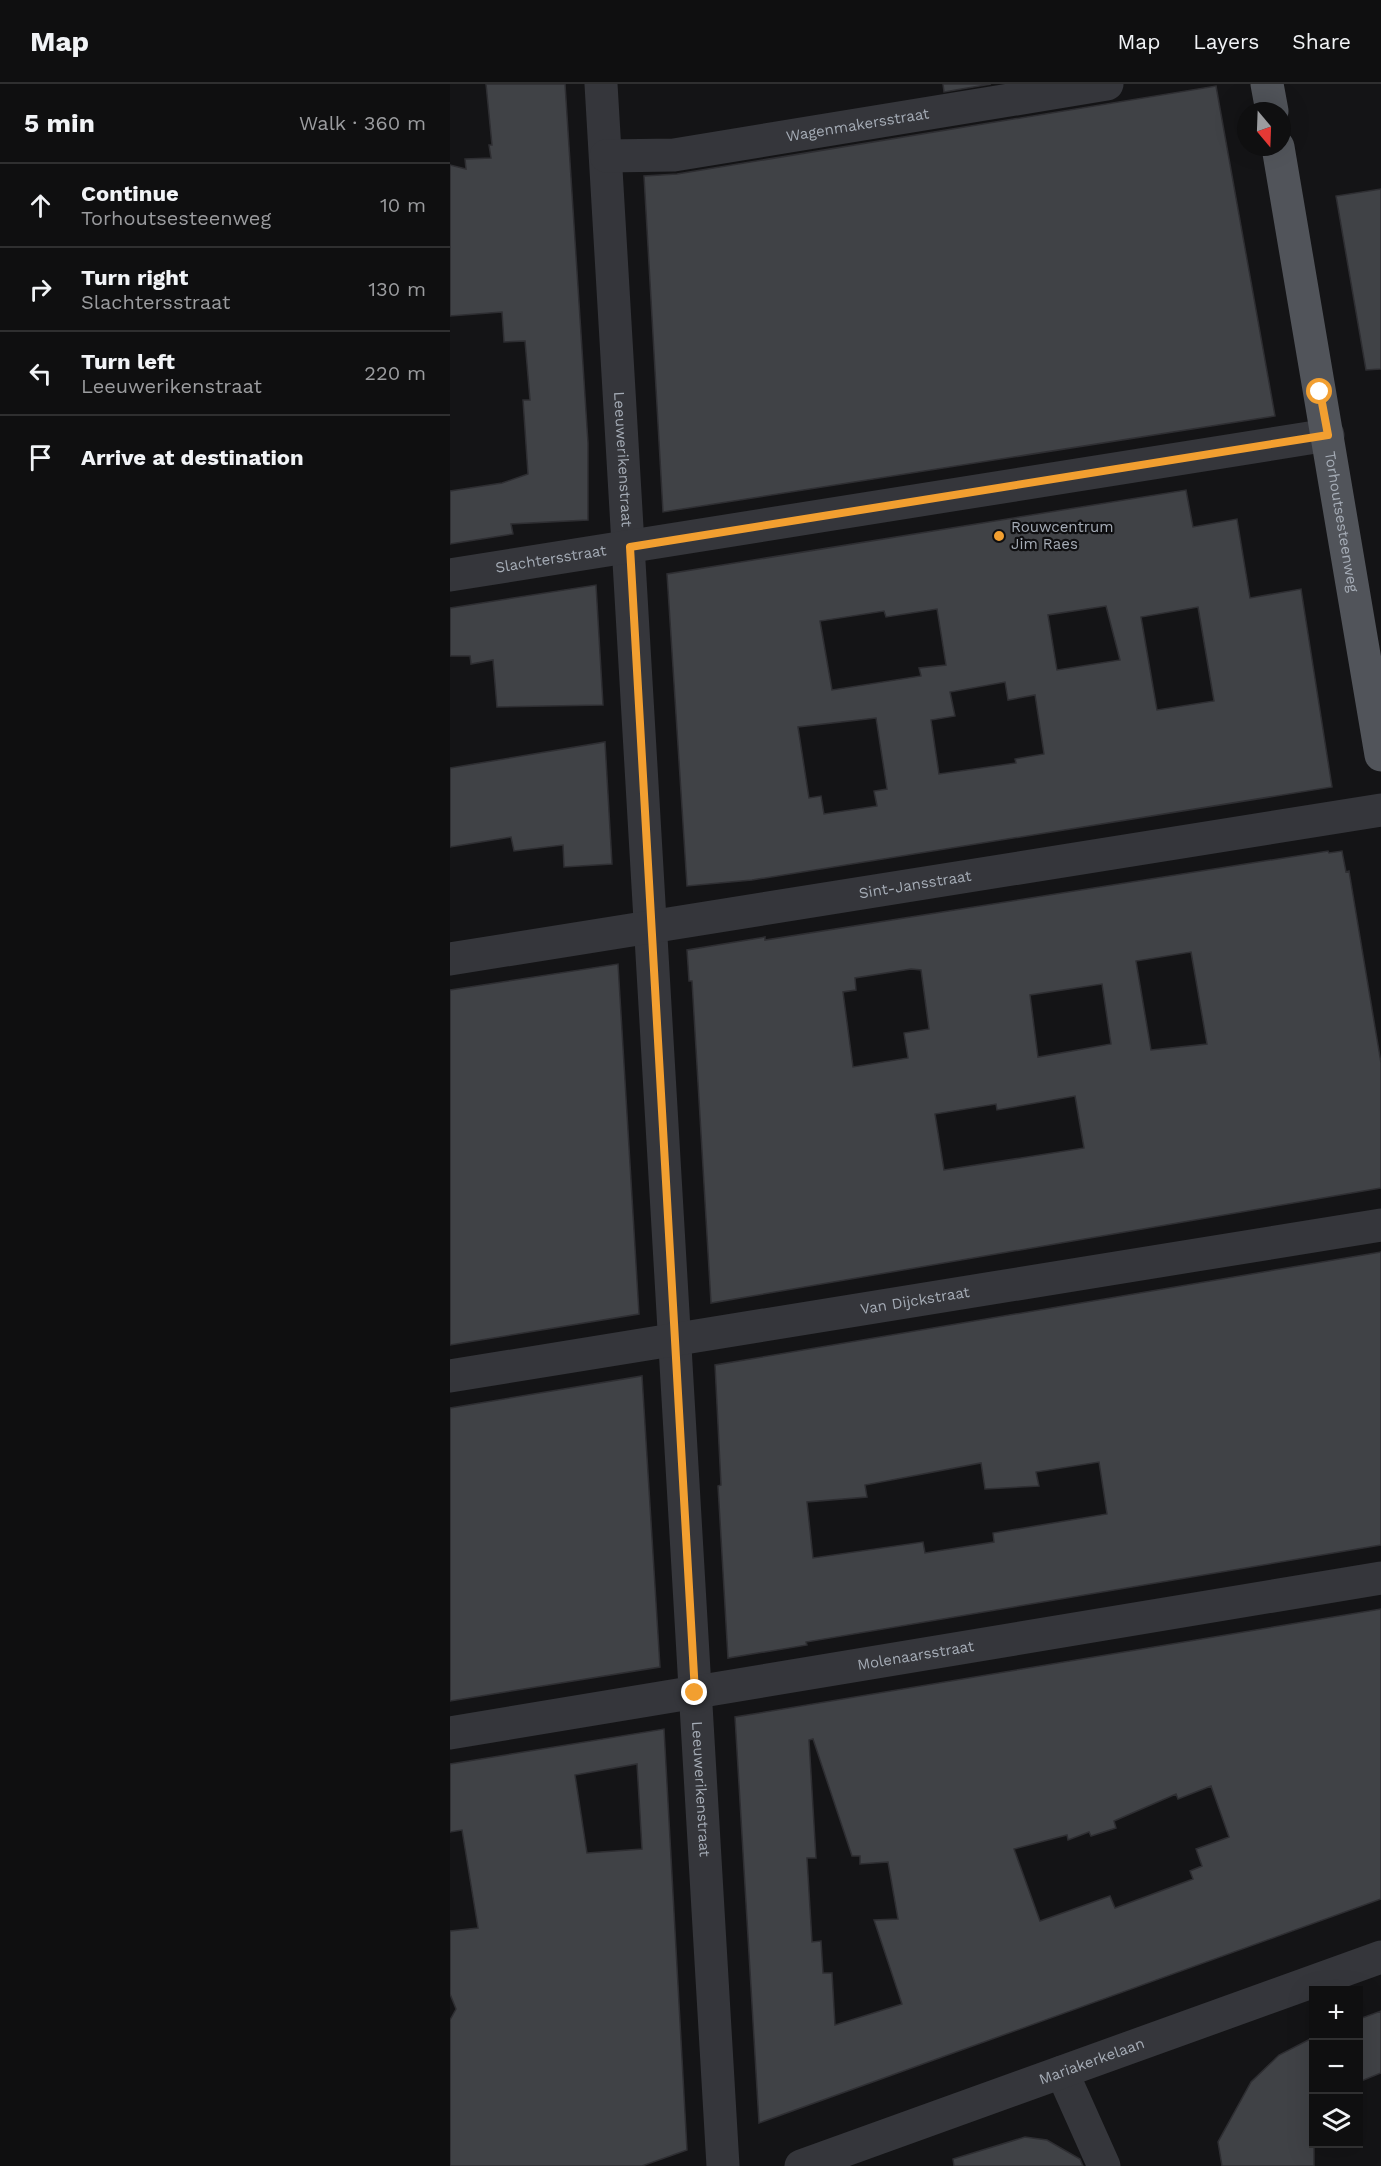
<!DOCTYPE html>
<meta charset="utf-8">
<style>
body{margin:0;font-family:"Work Sans",sans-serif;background:#1d1d1e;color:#f1f3f6}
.controls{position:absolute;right:18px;bottom:18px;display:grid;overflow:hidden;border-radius:0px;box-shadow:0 6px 24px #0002}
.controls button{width:54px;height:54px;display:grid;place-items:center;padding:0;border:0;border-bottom:2px solid #2f2f30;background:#0f0f10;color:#f1f3f6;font:30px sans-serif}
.compass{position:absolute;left:787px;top:18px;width:54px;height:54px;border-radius:50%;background:#0f0f10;box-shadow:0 6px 24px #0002;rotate:161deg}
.stop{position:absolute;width:18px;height:18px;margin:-14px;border:4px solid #f29f30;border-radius:50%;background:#fff}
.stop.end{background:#f29f30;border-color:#fff;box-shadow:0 2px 6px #0008}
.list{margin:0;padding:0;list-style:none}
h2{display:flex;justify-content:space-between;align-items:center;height:78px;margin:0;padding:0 24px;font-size:26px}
h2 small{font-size:20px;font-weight:400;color:#9b9c9f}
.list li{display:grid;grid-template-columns:39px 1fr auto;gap:18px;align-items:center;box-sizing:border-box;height:84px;padding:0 24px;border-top:2px solid #2f2f30}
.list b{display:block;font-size:22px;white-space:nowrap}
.list p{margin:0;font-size:20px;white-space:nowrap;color:#9b9c9f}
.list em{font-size:20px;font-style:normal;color:#9b9c9f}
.icon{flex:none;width:33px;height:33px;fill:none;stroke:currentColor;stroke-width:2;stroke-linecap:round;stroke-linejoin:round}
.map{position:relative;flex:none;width:931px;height:2082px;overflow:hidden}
header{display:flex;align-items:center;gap:36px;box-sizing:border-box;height:84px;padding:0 30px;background:#0f0f10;border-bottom:2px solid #2f2f30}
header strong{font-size:28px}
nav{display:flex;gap:33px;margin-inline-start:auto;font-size:21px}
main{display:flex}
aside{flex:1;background:#0f0f10}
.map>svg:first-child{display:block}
</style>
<header>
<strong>Map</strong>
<nav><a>Map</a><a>Layers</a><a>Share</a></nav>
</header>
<main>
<aside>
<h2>5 min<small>Walk · 360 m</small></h2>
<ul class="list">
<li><svg class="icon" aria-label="ahead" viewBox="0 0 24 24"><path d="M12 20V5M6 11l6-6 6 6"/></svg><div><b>Continue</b><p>Torhoutsesteenweg</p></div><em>10 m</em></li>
<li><svg class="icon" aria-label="right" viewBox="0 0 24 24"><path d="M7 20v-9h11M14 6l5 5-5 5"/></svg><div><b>Turn right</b><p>Slachtersstraat</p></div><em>130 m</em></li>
<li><svg class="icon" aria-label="left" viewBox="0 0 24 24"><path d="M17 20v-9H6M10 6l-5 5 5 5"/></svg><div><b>Turn left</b><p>Leeuwerikenstraat</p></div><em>220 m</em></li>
<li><svg class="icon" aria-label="arrive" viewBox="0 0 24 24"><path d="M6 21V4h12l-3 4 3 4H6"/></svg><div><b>Arrive at destination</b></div></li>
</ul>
</aside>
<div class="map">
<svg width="931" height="2082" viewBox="0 0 931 2082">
<rect width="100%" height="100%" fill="#141416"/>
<path fill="#404246" stroke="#2e2e32" stroke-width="1.5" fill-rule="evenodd" d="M36 0H115L138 359V436L61 440 63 450 0 460V407L52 399 78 390 73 316H80L75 257 54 258 52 228 0 232V81L16 85 15 75 41 74 39 61H42Z
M493 0H541L494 8Z
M766 2 825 332 213 428 194 92 227 90Z
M931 105V285L916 286 886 112Z
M736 406 743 443 787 435 800 514 851 505 882 703 302 796 237 802 217 490ZM656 522 670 576 607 586 598 531ZM748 523 764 617 707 626 691 533ZM487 525 496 581 469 584 471 592 382 606 370 537 434 527 436 533ZM555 598 558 616 585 611 594 670 565 675 566 679 489 690 481 636 505 632 500 608ZM426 634 437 705 424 707 427 722 374 730 371 712 359 714 348 643Z
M146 501 153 621 47 623 43 576 21 580 20 572H0V524Z
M155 658 162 780 114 783 113 761 64 767 61 753 0 763V684Z
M878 767 879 769 892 767 896 788 899 787 931 979V1104L261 1219 242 897H239L237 866 315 853V856ZM741 868 757 960 701 966 686 877ZM461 885 471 886 479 945 454 949 458 974 403 983 393 908 406 906 405 894ZM652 900 661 960 588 973 580 911ZM625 1012 634 1064 494 1086 485 1030 546 1020 547 1026Z
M168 880 189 1230 0 1261V906Z
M931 1168V1461L356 1558 357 1561 278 1574 268 1402 271 1401 265 1281ZM649 1378 657 1430 543 1449 544 1458 475 1469 473 1458 363 1474 357 1418 417 1413 415 1401 531 1379 535 1405 589 1402 586 1388Z
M192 1292 210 1583 0 1617V1324Z
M931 1525V1815L309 2039 285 1633ZM363 1655 402 1772H410V1780L438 1778 448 1835 424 1836 452 1920 385 1941 382 1889H373L371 1857 362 1858 357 1774H366L359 1656ZM761 1702 779 1753 746 1765 752 1782 740 1787 743 1795 665 1824 660 1812 590 1837 564 1765 617 1751 618 1756 639 1748 641 1752 666 1744 664 1737 726 1710 728 1715Z
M214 1645 237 2066 192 2082H0V1936L6 1925 0 1910V1847L28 1844 12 1746 0 1748V1680ZM187 1680 192 1765 137 1769 125 1691Z
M931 1927V1989L909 1998V1935Z
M864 1953V2082H772L768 2058 801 1998 829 1971Z
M575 2053 597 2056 630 2075 633 2082H504L503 2075Z"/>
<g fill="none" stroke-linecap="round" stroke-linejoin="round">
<g stroke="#35363b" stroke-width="33">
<path id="s1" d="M151 0 273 2082"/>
<path id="s2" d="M156 72 224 71 657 0"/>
<path id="s3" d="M0 491 878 351"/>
<path id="s4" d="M0 875 931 726"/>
<path id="s5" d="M0 1292 931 1141"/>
<path id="s6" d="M0 1649 931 1494"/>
<path d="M612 1988 654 2082"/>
<path id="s7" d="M351 2082 931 1873"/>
</g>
<g stroke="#51545a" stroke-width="33">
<path d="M817 0 822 27"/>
<path id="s8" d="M828 63 931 671"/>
</g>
</g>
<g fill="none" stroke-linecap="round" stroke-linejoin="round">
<path stroke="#f29f30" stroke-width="8" d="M245 1609 180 463 878 351 870 308"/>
</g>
<circle fill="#f29f30" stroke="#0f0f11" stroke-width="2" cx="549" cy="452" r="6"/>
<g text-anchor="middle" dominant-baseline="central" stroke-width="4.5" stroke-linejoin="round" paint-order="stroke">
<g font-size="15" fill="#a5acb6" stroke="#0f0f11">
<text stroke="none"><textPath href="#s2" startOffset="254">Wagenmakersstraat</textPath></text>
<text stroke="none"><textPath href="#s1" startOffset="376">Leeuwerikenstraat</textPath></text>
<text stroke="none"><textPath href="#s8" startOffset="380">Torhoutsesteenweg</textPath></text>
<text stroke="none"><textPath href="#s3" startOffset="102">Slachtersstraat</textPath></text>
<text stroke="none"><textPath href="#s4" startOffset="471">Sint-Jansstraat</textPath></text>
<text stroke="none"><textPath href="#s5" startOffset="471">Van Dijckstraat</textPath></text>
<text stroke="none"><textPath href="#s6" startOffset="472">Molenaarsstraat</textPath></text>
<text stroke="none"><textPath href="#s1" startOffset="1708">Leeuwerikenstraat</textPath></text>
<text stroke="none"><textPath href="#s7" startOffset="309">Mariakerkelaan</textPath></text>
</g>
<g font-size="15" fill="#a5acb6" stroke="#0f0f11" text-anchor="start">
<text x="561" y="443">Rouwcentrum<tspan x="561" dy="17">Jim Raes</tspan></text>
</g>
</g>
</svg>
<div class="controls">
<button>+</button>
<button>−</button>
<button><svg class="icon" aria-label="layers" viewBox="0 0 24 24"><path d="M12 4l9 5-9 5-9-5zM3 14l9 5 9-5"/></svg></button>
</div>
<svg class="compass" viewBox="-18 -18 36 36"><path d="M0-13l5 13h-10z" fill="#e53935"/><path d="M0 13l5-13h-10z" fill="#9b9c9f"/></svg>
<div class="stop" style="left:870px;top:308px"></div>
<div class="stop end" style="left:245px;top:1609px"></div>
</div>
</main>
